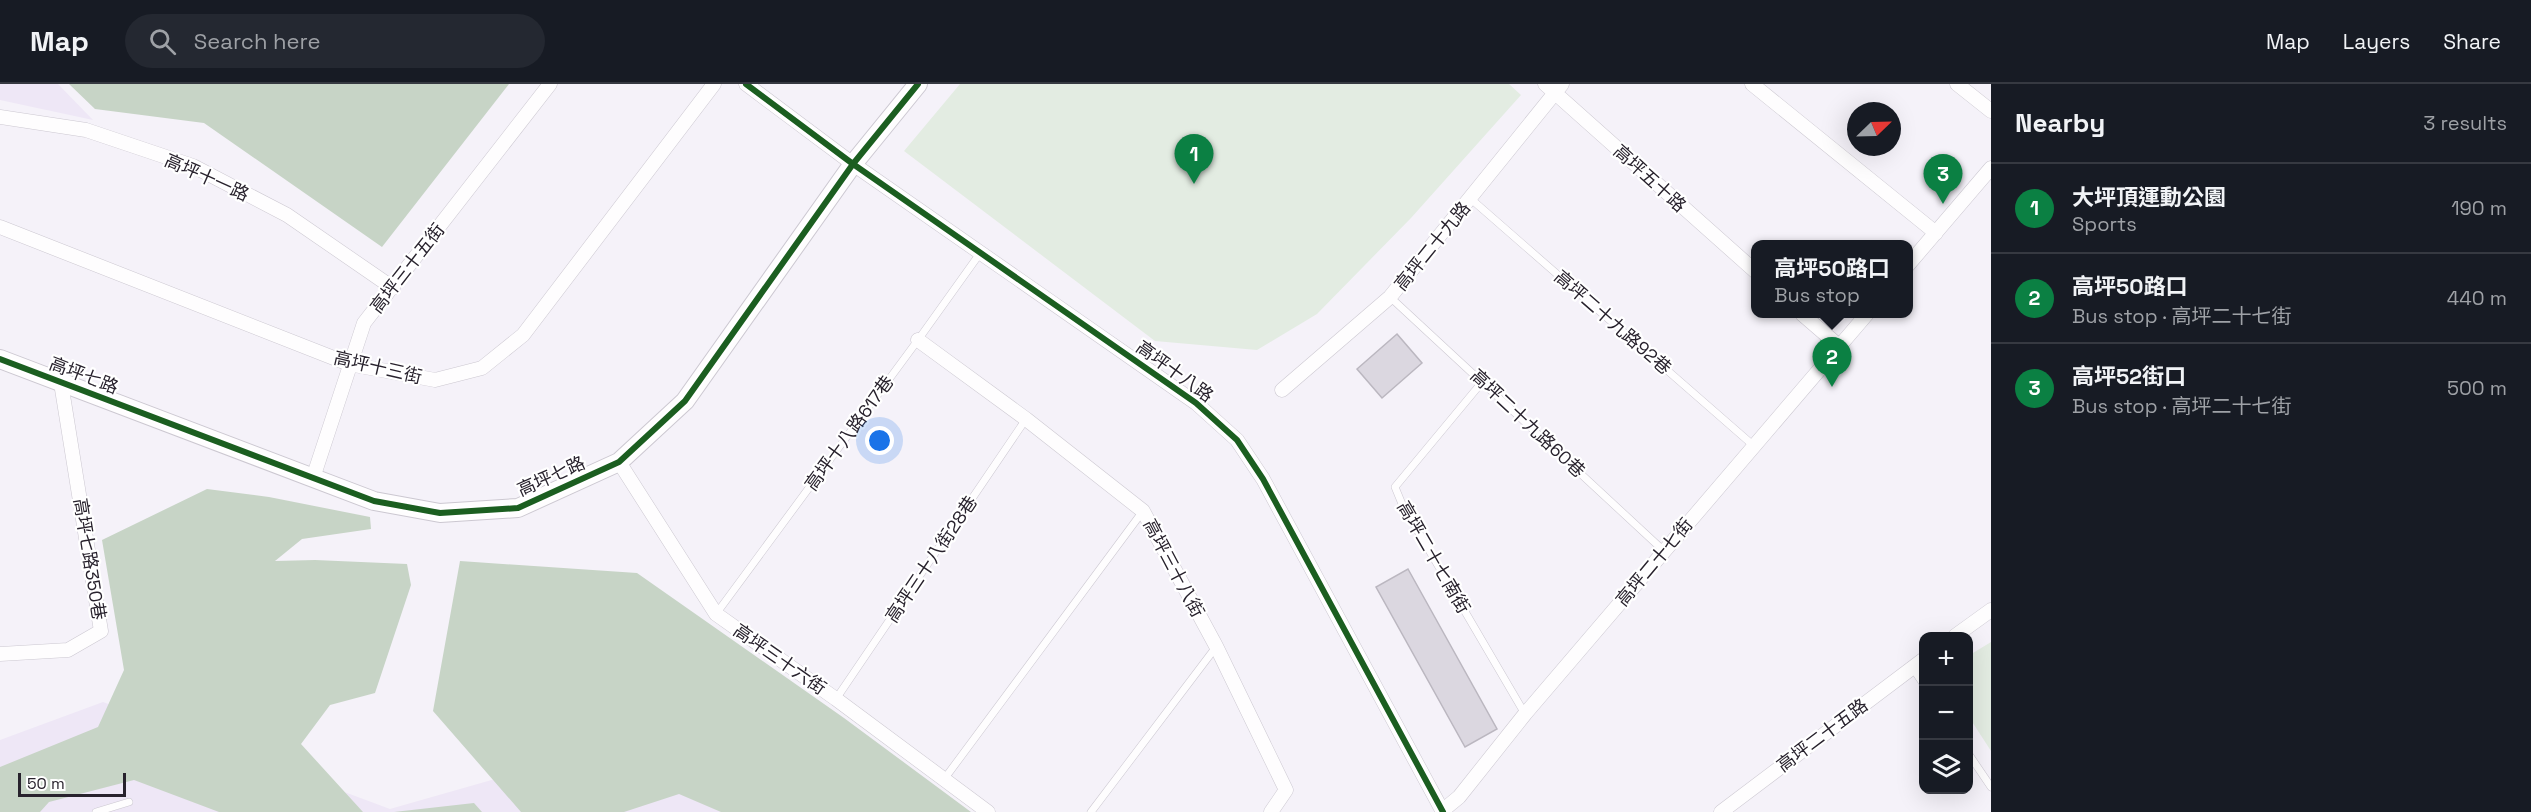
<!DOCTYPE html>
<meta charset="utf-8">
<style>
body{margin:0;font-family:"Space Grotesk","Noto Sans TC",sans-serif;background:#242831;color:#f1f3f6}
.controls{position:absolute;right:18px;bottom:18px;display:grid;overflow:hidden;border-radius:12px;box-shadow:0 6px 24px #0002}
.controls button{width:54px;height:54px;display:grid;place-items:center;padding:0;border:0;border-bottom:2px solid #363941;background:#171b24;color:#f1f3f6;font:30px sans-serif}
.compass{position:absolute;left:1847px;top:18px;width:54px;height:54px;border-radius:50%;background:#171b24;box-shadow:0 6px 24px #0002;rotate:67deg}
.scale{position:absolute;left:18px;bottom:15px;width:108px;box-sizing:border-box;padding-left:6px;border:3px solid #28222d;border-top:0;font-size:16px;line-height:21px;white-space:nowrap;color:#28222d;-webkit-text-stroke:4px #fff;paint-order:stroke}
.you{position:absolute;left:880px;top:357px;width:21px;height:21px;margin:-15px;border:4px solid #fff;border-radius:50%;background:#1a73e8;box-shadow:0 0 0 9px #1a73e833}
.badge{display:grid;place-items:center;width:39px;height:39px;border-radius:50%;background:#0b8043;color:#fff;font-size:20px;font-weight:700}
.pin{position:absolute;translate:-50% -50px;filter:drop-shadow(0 2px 3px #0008)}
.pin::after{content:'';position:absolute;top:32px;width:21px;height:18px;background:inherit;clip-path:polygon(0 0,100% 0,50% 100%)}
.popup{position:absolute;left:1751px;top:156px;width:162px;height:78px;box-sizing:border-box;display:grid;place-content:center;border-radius:12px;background:#171b24;filter:drop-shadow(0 2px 4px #0005);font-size:20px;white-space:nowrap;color:#9ea1a6}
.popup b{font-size:22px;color:#f1f3f6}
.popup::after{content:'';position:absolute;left:50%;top:100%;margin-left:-12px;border:12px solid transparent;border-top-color:#171b24}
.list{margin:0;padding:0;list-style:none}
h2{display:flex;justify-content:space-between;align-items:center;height:78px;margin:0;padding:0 24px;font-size:26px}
h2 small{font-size:20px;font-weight:400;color:#9ea1a6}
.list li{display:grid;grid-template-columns:39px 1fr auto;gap:18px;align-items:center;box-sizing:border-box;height:90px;padding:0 24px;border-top:2px solid #363941}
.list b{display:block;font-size:22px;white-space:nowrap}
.list p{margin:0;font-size:20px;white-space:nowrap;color:#9ea1a6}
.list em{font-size:20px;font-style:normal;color:#9ea1a6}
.icon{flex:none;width:33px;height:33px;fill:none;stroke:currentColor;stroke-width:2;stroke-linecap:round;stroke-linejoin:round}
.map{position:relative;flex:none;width:1991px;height:728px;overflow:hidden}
header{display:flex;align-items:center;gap:36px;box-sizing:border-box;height:84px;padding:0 30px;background:#171b24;border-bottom:2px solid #363941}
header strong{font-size:28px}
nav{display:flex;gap:33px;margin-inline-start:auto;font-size:21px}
.search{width:420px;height:54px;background:#242831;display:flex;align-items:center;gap:15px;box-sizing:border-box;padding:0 21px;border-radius:33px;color:#9ea1a6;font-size:22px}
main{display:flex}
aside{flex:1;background:#171b24}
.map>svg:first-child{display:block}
</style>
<header>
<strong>Map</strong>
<div class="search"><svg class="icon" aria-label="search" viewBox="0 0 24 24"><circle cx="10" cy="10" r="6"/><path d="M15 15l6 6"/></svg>Search here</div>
<nav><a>Map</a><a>Layers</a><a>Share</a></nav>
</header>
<main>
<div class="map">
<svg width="1991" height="728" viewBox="0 0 1991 728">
<rect width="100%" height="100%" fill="#f5f2f9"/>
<path fill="#eee7f6" d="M0 0H58L93 36 0 16Z
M103 618 390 725 666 646 746 728H0V656Z"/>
<path fill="#e3ece2" d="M960 0H1509L1521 11 1411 134 1317 230 1257 266 1155 257 904 67Z
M1991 558V667L1969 633 1968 572Z"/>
<path fill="#c7d4c6" d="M69 0H509L382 163 204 39 95 25Z
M207 405 269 413 370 433 371 445 302 455 275 477 315 476 407 480 411 501 375 609 330 621 301 660 363 728H219L134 696 49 718 40 728H0V683L98 643 124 586 102 456Z
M460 477 637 489 844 634 971 728H721L679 710 624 728H521L433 627Z
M474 719 482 728H394Z"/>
<path fill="#dbd7e0" stroke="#bbb7c0" stroke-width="1.5" d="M1397 250 1422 279 1382 314 1357 285Z
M1408 485 1497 645 1465 663 1376 503Z"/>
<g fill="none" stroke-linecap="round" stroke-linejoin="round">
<g stroke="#ccc8d1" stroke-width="8">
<path id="lane" d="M1471 115 1754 362
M1390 213 1664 467
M1483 297 1395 403 1402 420 1525 630
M716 530 918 256 981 168
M1912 583 1924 601
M836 615 1026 335
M1968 669 1991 703
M945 694 1143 427
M96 728 129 718
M1091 728 1216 563"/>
</g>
<g stroke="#ccc8d1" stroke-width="15">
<path id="street" d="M746 0 853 80 1196 319 1237 356 1263 395 1443 728
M1545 0 1756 188
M1752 0 1936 149
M1957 0 1991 27
M0 33 86 46 193 82 287 131 393 204
M0 143 349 280 435 296 482 284 523 251 714 0
M1908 181 1991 84
M1802 230 1839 262
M918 256 1026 335 1143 427 1216 562 1286 706 1271 728
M1282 306 1390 213 1562 0
M619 378 716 530 836 615 988 728
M313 394 364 239 550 0
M1955 552 1991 526
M0 570 68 566 101 547 61 299
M1442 727 1459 713 1525 630 1867 230
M1721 728 1924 575"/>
</g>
<g stroke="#ccc8d1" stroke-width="20">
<path id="secondary" d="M0 275 374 417 440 429 518 424 619 378 685 317 853 80 918 0"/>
</g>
<use href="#lane" stroke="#fefdfe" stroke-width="7"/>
<use href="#street" stroke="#fefdfe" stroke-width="14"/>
<use href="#secondary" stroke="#fefdfe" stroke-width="18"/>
<g stroke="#fff" stroke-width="10">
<path id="cycleway" d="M746 0 853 80 1196 319 1237 356 1263 395 1443 728
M0 275 374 417 440 429 518 424 619 378 685 317 853 80 918 0"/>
</g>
<use href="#cycleway" stroke="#1b5e20" stroke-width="6"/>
</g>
<g text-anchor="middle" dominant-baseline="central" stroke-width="4.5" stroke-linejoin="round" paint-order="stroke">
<g font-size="18" fill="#28222d" stroke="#fff">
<text transform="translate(207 93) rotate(24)">高坪十一路</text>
<text transform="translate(1650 94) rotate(42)">高坪五十路</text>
<text transform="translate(1432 162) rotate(-51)">高坪二十九路</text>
<text transform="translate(407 184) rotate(-52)">高坪三十五街</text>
<text transform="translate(1613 238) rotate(41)">高坪二十九路92巷</text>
<text transform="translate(378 283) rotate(13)">高坪十三街</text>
<text transform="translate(1175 287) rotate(36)">高坪十八路</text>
<text transform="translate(84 291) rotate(21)">高坪七路</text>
<text transform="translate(1528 339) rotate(43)">高坪二十九路60巷</text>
<text transform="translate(849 349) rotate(-54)">高坪十八路617巷</text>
<text transform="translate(551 392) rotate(-24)">高坪七路</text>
<text transform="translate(1434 473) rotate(60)">高坪二十七南街</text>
<text transform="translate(90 475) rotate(81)">高坪七路350巷</text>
<text transform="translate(931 475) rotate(-56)">高坪三十八街28巷</text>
<text transform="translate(1654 478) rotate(-50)">高坪二十七街</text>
<text transform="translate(1174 484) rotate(62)">高坪三十八街</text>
<text transform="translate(780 575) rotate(35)">高坪三十六街</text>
<text transform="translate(1822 651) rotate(-37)">高坪二十五路</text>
</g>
</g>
</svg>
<div class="controls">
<button>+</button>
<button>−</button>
<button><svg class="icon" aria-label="layers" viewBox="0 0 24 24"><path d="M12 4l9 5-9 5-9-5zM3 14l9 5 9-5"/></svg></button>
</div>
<svg class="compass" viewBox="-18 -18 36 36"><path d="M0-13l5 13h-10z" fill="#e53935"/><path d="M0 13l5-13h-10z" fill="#9ea1a6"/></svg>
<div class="scale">50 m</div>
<div class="you"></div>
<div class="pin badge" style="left:1194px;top:100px">1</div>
<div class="pin badge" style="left:1832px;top:303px">2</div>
<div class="popup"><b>高坪50路口</b>Bus stop</div>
<div class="pin badge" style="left:1943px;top:120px">3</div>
</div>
<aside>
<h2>Nearby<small>3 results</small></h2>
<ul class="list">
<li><span class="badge">1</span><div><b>大坪頂運動公園</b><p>Sports</p></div><em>190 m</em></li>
<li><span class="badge">2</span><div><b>高坪50路口</b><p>Bus stop · 高坪二十七街</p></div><em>440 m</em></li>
<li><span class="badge">3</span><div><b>高坪52街口</b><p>Bus stop · 高坪二十七街</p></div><em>500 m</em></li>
</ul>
</aside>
</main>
